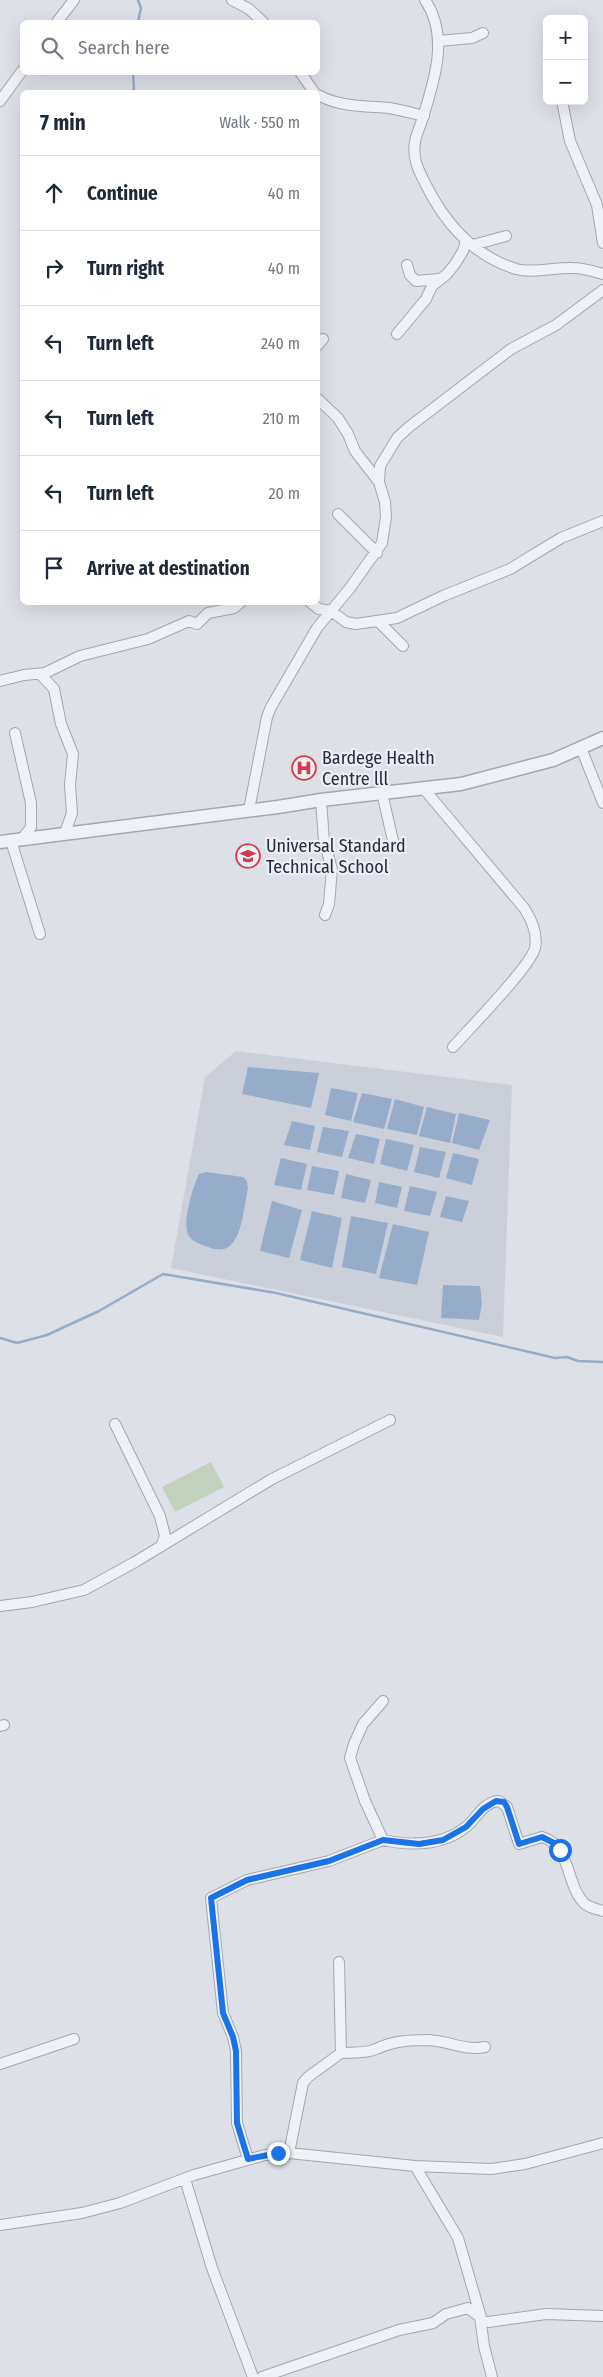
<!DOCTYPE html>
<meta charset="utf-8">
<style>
body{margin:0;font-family:"Fira Sans Condensed",sans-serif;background:#f2f2f3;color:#1f2937}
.controls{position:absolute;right:15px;top:15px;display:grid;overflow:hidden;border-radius:8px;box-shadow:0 5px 20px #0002}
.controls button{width:45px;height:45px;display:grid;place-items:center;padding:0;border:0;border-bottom:1px solid #e0e1e3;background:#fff;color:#1f2937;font:25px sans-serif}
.stop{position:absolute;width:15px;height:15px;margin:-11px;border:4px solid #1a73e8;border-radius:50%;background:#fff}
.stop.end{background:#1a73e8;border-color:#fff;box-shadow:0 1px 5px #0008}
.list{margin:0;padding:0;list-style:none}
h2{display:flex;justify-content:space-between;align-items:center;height:65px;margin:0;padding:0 20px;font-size:21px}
h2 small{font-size:16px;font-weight:400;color:#747a83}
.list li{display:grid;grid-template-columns:32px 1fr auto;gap:15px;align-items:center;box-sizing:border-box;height:75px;padding:0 20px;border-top:1px solid #e0e1e3}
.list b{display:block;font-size:19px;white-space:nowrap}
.list em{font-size:16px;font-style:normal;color:#747a83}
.icon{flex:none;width:28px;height:28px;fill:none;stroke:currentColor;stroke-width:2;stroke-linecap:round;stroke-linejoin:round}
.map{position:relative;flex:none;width:603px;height:2377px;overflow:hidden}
.search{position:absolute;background:#fff;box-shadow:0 5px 20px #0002;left:20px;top:20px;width:300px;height:55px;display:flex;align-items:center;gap:12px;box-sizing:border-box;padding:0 18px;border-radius:8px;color:#747a83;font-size:19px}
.panel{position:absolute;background:#fff;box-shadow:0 5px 20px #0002;left:20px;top:90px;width:300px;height:515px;border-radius:8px}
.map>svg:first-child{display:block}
</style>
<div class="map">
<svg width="603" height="2377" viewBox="0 0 603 2377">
<rect width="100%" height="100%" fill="#dde0e7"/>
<path fill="#cbcfd9" d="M236 1051 512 1085 503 1337 171 1268 205 1077Z"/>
<path fill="#c2d2be" d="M211 1462 224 1487 175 1512 162 1487Z"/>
<path fill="#97acc9" d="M248 1067 319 1073 311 1108 242 1094Z
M331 1088 358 1093 351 1121 325 1115Z
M362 1093 392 1099 384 1129 353 1122Z
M395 1099 424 1107 417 1135 387 1129Z
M427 1107 456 1114 450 1143 419 1136Z
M459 1113 490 1120 479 1150 452 1143Z
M292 1121 315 1126 310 1150 284 1145Z
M323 1127 349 1131 342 1157 317 1152Z
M356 1134 380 1139 374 1164 348 1158Z
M386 1139 414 1145 407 1171 380 1164Z
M420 1147 446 1152 439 1178 414 1172Z
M453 1153 479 1159 472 1185 446 1178Z
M281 1158 307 1164 301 1190 274 1185Z
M312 1166 339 1171 334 1195 307 1190Z
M206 1172 243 1177 247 1181 248 1188C244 1205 243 1234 230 1246 223 1251 215 1250 208 1247 201 1244 193 1243 189 1236 181 1225 193 1186 199 1174Z
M346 1174 371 1180 365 1203 341 1198Z
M379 1182 402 1187 397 1208 375 1203Z
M410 1186 437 1192 430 1216 404 1211Z
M446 1196 469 1201 462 1222 440 1217Z
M272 1201 302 1210 289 1258 260 1251Z
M312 1211 342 1218 332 1268 300 1260Z
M351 1216 388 1223 376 1274 342 1267Z
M393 1224 429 1232 417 1285 379 1278Z
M443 1285 480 1286 482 1304 479 1320 441 1318Z"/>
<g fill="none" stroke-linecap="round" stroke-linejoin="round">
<path stroke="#97acc9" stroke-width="2.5" d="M138 0 141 8 138 22
M133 72 134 92
M0 1338 17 1343 47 1335 99 1311 163 1274 276 1293 555 1358 567 1357 578 1361 603 1362"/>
<g stroke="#a2a7b1" stroke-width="12">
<path id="minor" d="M232 0 249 9 263 22
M425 0C449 35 435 79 423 117 421 125 416 134 415 142 412 159 419 171 426 185 445 223 474 256 516 269 534 274 555 267 573 268 583 268 593 271 603 274
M57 22 74 0
M439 41 472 38 483 33
M300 72 314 92
M318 95C339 107 366 106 389 108 401 110 412 113 424 116
M0 101 22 71
M563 106 570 141 597 205 603 243
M473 245 506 236
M407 265 410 275 416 281 439 279
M397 334 426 299 432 286 447 274 455 264 463 251 466 240
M318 345 323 339
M318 399 338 418 348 434 355 451 379 482
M338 514 377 553
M310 602 319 609 331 611 346 622 356 624 397 618 443 596 510 569 561 538 603 521
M378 621 403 646
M40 674 54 689 61 724 73 754 70 785 72 813 65 833
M0 681 24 675 45 673 80 656 148 639 189 621 197 624 208 613 234 608 241 602
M15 733 31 803V827L22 839
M581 748 603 803
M424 789 524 908C532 920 538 933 535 948 531 966 469 1029 453 1047
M382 793 394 845
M321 800 324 841 332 869 329 904 325 915
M249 810 267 717 271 707 317 628 350 588 382 543 386 517 385 502 379 482 380 466 397 438 409 427 511 349 556 325 603 290
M11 841 40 934
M115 1424 160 1516 165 1536 162 1544
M0 1606 32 1602 84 1590 135 1562 272 1479 390 1420
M0 1726 4 1725
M383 1840C411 1846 442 1846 466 1827 477 1818 483 1802 499 1801L507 1807 519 1844 542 1837C572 1846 565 1885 585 1904 590 1908 597 1909 603 1911
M341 2053C351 2052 366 2054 376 2049 393 2041 409 2040 428 2040 450 2041 464 2051 485 2047
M0 2064 74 2039
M289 2153 303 2083 308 2077 341 2053 339 1962
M248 2159 237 2123 236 2051 233 2037 223 2013 211 1898 247 1880 329 1861 383 1840 365 1801 350 1758 354 1744 363 1724 383 1701
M415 2166 458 2238 482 2321 488 2322 546 2314 603 2316
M185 2179 212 2268 253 2377
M0 2225 82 2213 120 2203 194 2175 265 2155 289 2153 415 2166 491 2169 525 2164 603 2143
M262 2377 399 2330 433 2323 446 2314 468 2308 480 2317 484 2346 492 2377"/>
</g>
<g stroke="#a2a7b1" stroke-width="15">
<path id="tertiary" d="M0 842 278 807 321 800 461 784 553 760 603 738"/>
</g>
<use href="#minor" stroke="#f0f1f6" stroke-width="10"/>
<use href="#tertiary" stroke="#f0f1f6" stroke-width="12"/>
</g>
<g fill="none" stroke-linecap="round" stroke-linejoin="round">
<path stroke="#1a73e8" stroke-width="6" d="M278 2153 248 2159 237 2123 236 2051 233 2037 223 2013 211 1898 247 1880 329 1861 383 1840 419 1844 443 1840 466 1827 483 1809 496 1801 504 1802 507 1807 519 1844 542 1837 554 1843 560 1850"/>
</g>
<defs>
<g id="hospital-ring" transform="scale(1.25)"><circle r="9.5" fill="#eceff5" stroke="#d13d4a" stroke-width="1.5"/><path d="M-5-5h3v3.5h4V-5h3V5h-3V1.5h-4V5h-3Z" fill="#d13d4a"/></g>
<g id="school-ring" transform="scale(1.25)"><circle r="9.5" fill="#eceff5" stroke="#d13d4a" stroke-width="1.5"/><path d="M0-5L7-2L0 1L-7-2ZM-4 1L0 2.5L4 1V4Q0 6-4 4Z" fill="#d13d4a"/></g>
</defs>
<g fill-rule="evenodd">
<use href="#hospital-ring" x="304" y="768"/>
<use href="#school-ring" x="248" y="856"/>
</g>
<g text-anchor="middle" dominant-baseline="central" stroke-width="4.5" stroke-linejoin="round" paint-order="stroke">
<g font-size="18" fill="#262d3e" stroke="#eceff5" text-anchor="start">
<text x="322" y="758">Bardege Health<tspan x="322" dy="21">Centre lll</tspan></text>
<text x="266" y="846">Universal Standard<tspan x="266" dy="21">Technical School</tspan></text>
</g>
</g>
</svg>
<div class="controls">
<button>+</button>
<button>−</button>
</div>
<div class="stop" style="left:560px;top:1850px"></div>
<div class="stop end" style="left:278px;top:2153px"></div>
<div class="search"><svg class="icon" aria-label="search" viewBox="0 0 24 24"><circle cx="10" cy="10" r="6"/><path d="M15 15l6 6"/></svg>Search here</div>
<section class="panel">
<h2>7 min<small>Walk · 550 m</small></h2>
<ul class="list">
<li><svg class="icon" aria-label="ahead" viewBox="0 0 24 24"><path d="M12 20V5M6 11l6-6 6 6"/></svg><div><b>Continue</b></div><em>40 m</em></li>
<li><svg class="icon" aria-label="right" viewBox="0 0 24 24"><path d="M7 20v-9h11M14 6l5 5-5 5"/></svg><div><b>Turn right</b></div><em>40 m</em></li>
<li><svg class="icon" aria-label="left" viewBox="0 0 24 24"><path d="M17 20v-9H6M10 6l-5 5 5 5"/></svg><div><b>Turn left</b></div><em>240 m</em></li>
<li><svg class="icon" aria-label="left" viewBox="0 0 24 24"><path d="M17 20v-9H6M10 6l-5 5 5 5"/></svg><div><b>Turn left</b></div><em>210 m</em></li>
<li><svg class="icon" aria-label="left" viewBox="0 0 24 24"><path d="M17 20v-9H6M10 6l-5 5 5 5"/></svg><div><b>Turn left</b></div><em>20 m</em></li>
<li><svg class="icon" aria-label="arrive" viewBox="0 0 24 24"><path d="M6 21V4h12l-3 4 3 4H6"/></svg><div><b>Arrive at destination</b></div></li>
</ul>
</section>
</div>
